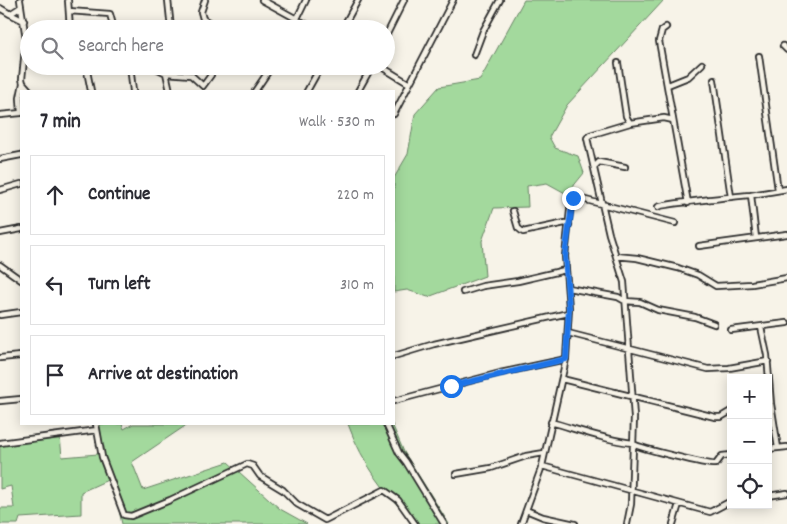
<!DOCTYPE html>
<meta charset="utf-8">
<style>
body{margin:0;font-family:Dekko,sans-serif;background:#f7f7f7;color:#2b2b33}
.controls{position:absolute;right:15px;bottom:15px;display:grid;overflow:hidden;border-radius:0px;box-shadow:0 2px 12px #0003}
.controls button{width:45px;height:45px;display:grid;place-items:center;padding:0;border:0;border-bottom:1px solid #e1e1e2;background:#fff;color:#2b2b33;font:25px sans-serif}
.stop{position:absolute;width:15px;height:15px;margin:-11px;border:4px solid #1a73e8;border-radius:50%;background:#fff}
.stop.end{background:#1a73e8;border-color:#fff;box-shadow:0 1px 5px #0008}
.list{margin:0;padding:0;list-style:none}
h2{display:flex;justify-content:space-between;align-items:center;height:65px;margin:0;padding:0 20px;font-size:21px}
h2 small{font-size:16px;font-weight:400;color:#7c7c81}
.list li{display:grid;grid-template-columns:32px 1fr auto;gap:15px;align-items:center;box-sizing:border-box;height:80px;margin:0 10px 10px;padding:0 10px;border:1px solid #e1e1e2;border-radius:0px}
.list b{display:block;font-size:19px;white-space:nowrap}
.list em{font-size:16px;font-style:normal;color:#7c7c81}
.icon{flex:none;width:28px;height:28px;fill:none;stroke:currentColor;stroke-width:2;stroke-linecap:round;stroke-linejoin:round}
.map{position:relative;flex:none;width:787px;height:524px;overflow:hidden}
.search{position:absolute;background:#fff;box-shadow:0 2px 12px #0003;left:20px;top:20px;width:375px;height:55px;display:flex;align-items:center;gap:12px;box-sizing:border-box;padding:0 18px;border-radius:28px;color:#7c7c81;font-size:19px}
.panel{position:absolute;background:#fff;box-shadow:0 2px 12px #0003;left:20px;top:90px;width:375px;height:335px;border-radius:0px}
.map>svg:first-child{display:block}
</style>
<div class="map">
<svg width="787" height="524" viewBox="0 0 787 524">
<rect width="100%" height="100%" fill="#f7f3e8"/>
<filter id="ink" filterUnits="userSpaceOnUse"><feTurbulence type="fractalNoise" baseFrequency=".02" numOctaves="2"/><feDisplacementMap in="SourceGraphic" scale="10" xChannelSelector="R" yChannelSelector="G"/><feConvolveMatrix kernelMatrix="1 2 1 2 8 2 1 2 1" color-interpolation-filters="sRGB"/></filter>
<g filter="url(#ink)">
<path fill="#a3d99d" stroke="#678264" d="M524 0H664L567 105 549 137 555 148 578 156 584 173 567 194 547 183 527 186 528 207 494 208 482 241 485 276 428 297 407 290 394 292V178L408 154 415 114 439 87 480 80Z
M98 424H122L124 429 133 424H188L132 462 143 490 228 462 280 509 307 524H122L112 478 81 492V514L20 518 18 524H0V508H14L11 486 0 489V445L60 436 62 457 98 454Z
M348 424H392L404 452 449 524H414C385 492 363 465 348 424Z"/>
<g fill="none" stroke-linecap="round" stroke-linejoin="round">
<g stroke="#2b2b2b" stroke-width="8">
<path id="minor" d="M20 0 26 39 22 79 23 83 30 91
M68 0 70 29
M168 0 171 29
M205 0 201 12 203 19 221 29
M262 0 315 29
M0 8 10 14 21 7
M69 11 110 14 114 29
M10 14 24 21
M666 27 662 30 659 41 688 203
M292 29 306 0
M342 29 358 0
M386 36 404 0
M783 46 787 50
M474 55 483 31 500 0
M759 56 778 190
M618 63 626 116 630 123 664 118 673 120
M86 66 91 91
M130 66 133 91
M152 66 166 73 191 75 203 86 211 75 209 70 201 66
M380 66 408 83
M166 73 170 91
M714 80 731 197
M668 85 688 77 702 64
M255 91 272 66
M307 91 321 66
M358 91 372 66
M21 113 20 98 23 83
M394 114 453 0
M0 115 21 113
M0 159 21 155
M594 167 599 162 625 167
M0 190 21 184
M658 207C662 204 738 196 751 195
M513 211 518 228 523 232 565 223 569 225
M0 233 21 229
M756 238 751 195 787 189
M699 246 787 234
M616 256 637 258 678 268 698 275 716 286 752 284 787 278
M0 265 21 280
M568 288 618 297 625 301 640 302 658 310 695 317 714 324
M463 292 483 286 518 281 565 270
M0 315 21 312
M761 327 767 355 771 404 778 448
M731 330 787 323
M568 333 708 369 729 368 768 361
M394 356 434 344 568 313
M0 358 21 356
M562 379 715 417H721L731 411
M0 401 21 399
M394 401 500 373 566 359
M551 422C579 430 605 440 633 443
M96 424 102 457 124 515 131 516 170 500 247 464 253 466 260 476 283 490 297 504 325 520 384 490 398 500 415 524
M386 424 399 453 406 462 444 524
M0 443 97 430
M633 444C640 448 711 466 716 464L722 456 731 455
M768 449 787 447
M542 466 710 512 731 501
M456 474 491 468 526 456 544 453
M768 496 787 493
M526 510 543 517 575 524
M521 524 542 466 566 359 569 308 565 256 571 201 578 198 675 223
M627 524 631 504 634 417 624 282 609 234 587 138 590 135 630 123
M673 524 679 504"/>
</g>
<use href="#minor" stroke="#f7f3e8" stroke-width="4.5"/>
</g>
</g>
<g fill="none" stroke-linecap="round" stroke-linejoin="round" filter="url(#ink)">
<path stroke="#1a73e8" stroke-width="6" d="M451 386 566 359 569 308 565 256 573 198"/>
</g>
</svg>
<div class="controls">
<button>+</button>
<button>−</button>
<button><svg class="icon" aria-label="locate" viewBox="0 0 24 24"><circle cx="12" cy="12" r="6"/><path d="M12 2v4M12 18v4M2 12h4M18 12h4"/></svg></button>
</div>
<div class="stop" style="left:451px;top:386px"></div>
<div class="stop end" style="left:573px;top:198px"></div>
<div class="search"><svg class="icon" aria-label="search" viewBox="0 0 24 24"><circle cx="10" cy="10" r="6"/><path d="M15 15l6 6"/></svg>Search here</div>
<section class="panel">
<h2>7 min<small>Walk · 530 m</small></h2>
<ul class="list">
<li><svg class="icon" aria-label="ahead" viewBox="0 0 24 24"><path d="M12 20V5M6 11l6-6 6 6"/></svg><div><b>Continue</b></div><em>220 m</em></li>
<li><svg class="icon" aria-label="left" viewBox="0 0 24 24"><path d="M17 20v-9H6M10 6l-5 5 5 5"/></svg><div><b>Turn left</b></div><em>310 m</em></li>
<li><svg class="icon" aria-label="arrive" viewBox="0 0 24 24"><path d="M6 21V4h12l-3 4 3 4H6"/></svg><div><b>Arrive at destination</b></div></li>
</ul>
</section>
</div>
